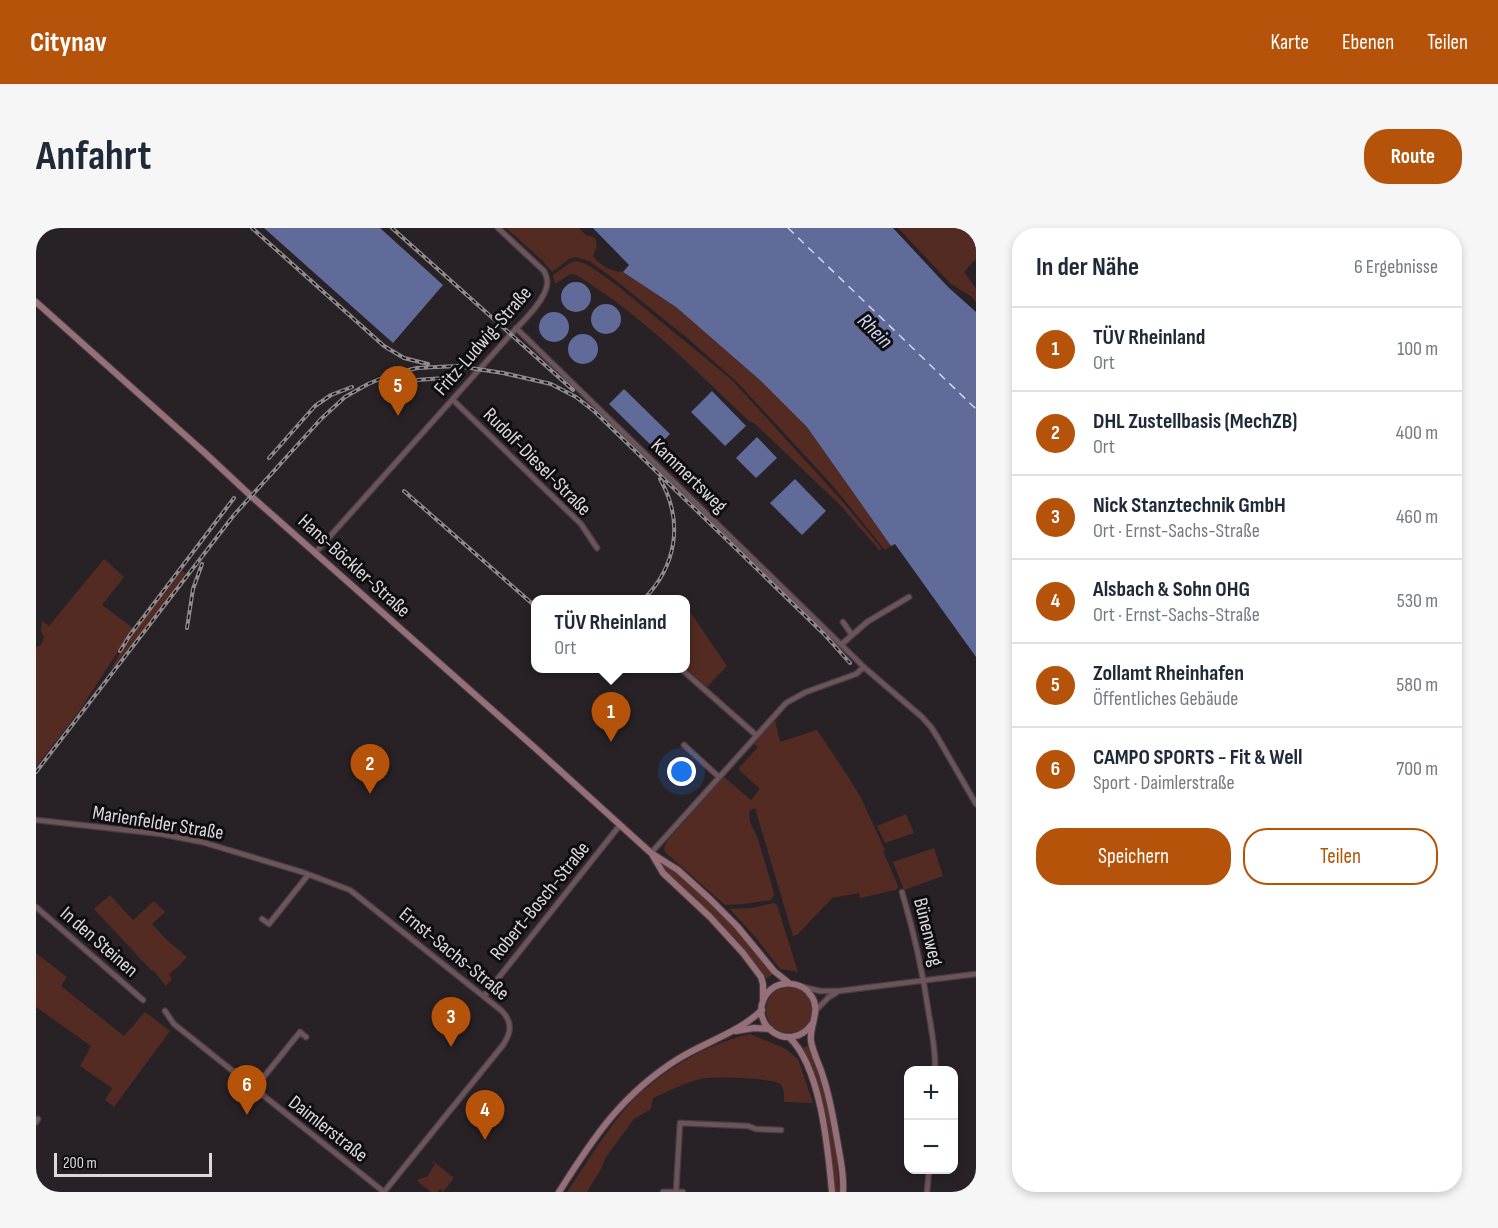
<!DOCTYPE html>
<html lang="de">
<meta charset="utf-8">
<style>
body{margin:0;font-family:"Sofia Sans Condensed",sans-serif;background:#f6f6f7;color:#1f2937}
.controls{position:absolute;right:18px;bottom:18px;display:grid;overflow:hidden;border-radius:12px;box-shadow:0 3px 9px #0003}
.controls button{width:54px;height:54px;display:grid;place-items:center;padding:0;border:0;border-bottom:2px solid #e0e1e3;background:#fff;color:#1f2937;font:30px sans-serif}
.scale{position:absolute;left:18px;bottom:15px;width:158px;box-sizing:border-box;padding-left:6px;border:3px solid #dcd8db;border-top:0;font-size:16px;line-height:21px;white-space:nowrap;color:#dcd8db;-webkit-text-stroke:4px #0f0d0f;paint-order:stroke}
.you{position:absolute;left:646px;top:544px;width:21px;height:21px;margin:-15px;border:4px solid #fff;border-radius:50%;background:#1a73e8;box-shadow:0 0 0 9px #1a73e833}
.badge{display:grid;place-items:center;width:39px;height:39px;border-radius:50%;background:#b45309;color:#fff;font-size:20px;font-weight:700}
.pin{position:absolute;translate:-50% -50px;filter:drop-shadow(0 2px 3px #0008)}
.pin::after{content:'';position:absolute;top:32px;width:21px;height:18px;background:inherit;clip-path:polygon(0 0,100% 0,50% 100%)}
.popup{position:absolute;left:495px;top:367px;width:159px;height:78px;box-sizing:border-box;display:grid;place-content:center;border-radius:12px;background:#fff;filter:drop-shadow(0 2px 4px #0005);font-size:20px;white-space:nowrap;color:#747a83}
.popup b{font-size:22px;color:#1f2937}
.popup::after{content:'';position:absolute;left:50%;top:100%;margin-left:-12px;border:12px solid transparent;border-top-color:#fff}
.list{margin:0;padding:0;list-style:none}
h2{display:flex;justify-content:space-between;align-items:center;height:78px;margin:0;padding:0 24px;font-size:26px}
h2 small{font-size:20px;font-weight:400;color:#747a83}
.list li{display:grid;grid-template-columns:39px 1fr auto;gap:18px;align-items:center;box-sizing:border-box;height:84px;padding:0 24px;border-top:2px solid #e0e1e3}
.list b{display:block;font-size:22px;white-space:nowrap}
.list p{margin:0;font-size:20px;white-space:nowrap;color:#747a83}
.list em{font-size:20px;font-style:normal;color:#747a83}
.actions{display:flex;gap:12px;padding:18px 24px}
.actions a{flex:1;padding:14px 0;border:2px solid #b45309;border-radius:24px;text-align:center;font-size:21px;color:#b45309}
.actions .main{background:#b45309;color:#fff}
.map{position:relative;flex:none;width:940px;height:964px;overflow:hidden;border-radius:24px}
header{display:flex;align-items:center;gap:36px;box-sizing:border-box;height:84px;padding:0 30px;background:#b45309;color:#fff}
header strong{font-size:28px}
nav{display:flex;gap:33px;margin-inline-start:auto;font-size:21px}
.intro{display:flex;align-items:center;justify-content:space-between;box-sizing:border-box;height:144px;padding:0 36px}
h1{margin:0;font-size:42px}
.button{padding:15px 27px;border-radius:24px;background:#b45309;color:#fff;font-size:21px;font-weight:700}
main{display:flex;gap:36px;padding:0 36px}
aside{flex:1;background:#fff;border-radius:24px;box-shadow:0 3px 9px #0003}
.map>svg:first-child{display:block}
</style>
<header>
<strong>Citynav</strong>
<nav><a>Karte</a><a>Ebenen</a><a>Teilen</a></nav>
</header>
<div class="intro"><h1>Anfahrt</h1><a class="button">Route</a></div>
<main>
<div class="map">
<svg width="940" height="964" viewBox="0 0 940 964">
<rect width="100%" height="100%" fill="#282227"/>
<path fill="#532b23" d="M470 0H543L550 7 559 10 561 17 557 28C565 38 574 43 587 44L640 79 725 153 771 199 855 318 849 322 797 258 701 154 650 109 578 51 553 33 539 29 533 31 516 44 507 33Z
M862 0H934L940 10V31L928 44 940 60V74L936 69 915 56Z
M540 33 547 35 555 39 583 59 696 152 806 273 846 321 843 322 803 276 718 195 713 193C659 142 605 86 540 47L534 46 519 56 517 47 534 35Z
M68 331 88 349 66 377 97 400 44 482 0 539V419L5 417 8 409 5 403 6 393 13 398Z
M146 343 150 346 77 440 76 439 92 412Z
M650 378 691 438 671 459 650 440Z
M739 492 744 514 781 502 815 553 825 570 849 622 847 623 862 658 860 662 824 670 823 665 796 670 762 706 757 708 719 580 713 583 714 594 722 611 736 658 738 667 735 672 708 676 689 677 629 624 628 620 631 613 688 549 715 572 724 561 702 541 722 519 718 516Z
M870 586 878 605 849 615 841 598Z
M898 620 907 648 868 662 857 634Z
M629 636 637 641 682 682 717 720 737 746 729 752 631 646 625 639Z
M74 667 97 692 118 673 129 684 116 696 130 711 151 729 142 739 133 746 136 751 130 758 117 742H115L58 681Z
M738 675 741 677 762 744 744 741 721 711 694 681 715 680Z
M0 725 31 749 25 758 88 808 109 784 134 803 78 879 69 872 76 860 44 838 55 818 0 779Z
M730 782a23 23 0 1 1 46 0a23 23 0 1 1-46 0Z
M714 806 750 821 762 831 777 875 748 874C748 867 749 861 744 856 738 850 675 848 665 851 649 854 632 864 617 870L615 881 598 891 570 929 564 943 551 964H531C551 934 571 901 595 874 600 868 607 863 613 858 642 833 676 815 714 806Z
M774 817 791 869 800 914 803 964H798L794 932 772 836 766 820Z
M397 933 418 950 407 964 404 961 401 964H395L381 953 383 951 391 949 399 936 396 934Z"/>
<path fill="#616b9a" d="M228 0H344L407 57 357 115Z
M557 0H857L912 59 940 84V429L859 316 855 318 771 199 725 153 640 79 587 44 593 37Z
M525 69a15 15 0 1 1 30 0a15 15 0 1 1-30 0Z
M555 91a15 15 0 1 1 30 0a15 15 0 1 1-30 0Z
M503 99a15 15 0 1 1 30 0a15 15 0 1 1-30 0Z
M532 121a15 15 0 1 1 30 0a15 15 0 1 1-30 0Z
M588 161 634 206 619 221 573 176Z
M676 163 710 198 689 218 655 184Z
M721 209 741 230 720 250 700 230Z
M759 251 790 283 766 307 734 275Z"/>
<g fill="none" stroke-linecap="round" stroke-linejoin="round">
<path stroke="#ced6f3" stroke-width="1.5" stroke-dasharray="8 6" stroke-linecap="butt" d="M752 0 940 181"/>
<g stroke="#453f44" stroke-width="7">
<path id="street" d="M480 100 830 441 886 489 895 499 902 510 940 576
M417 172 545 296 561 320
M279 325 475 106C485 95 510 72 511 56 512 51 510 47 508 43L462 0
M807 394 816 407
M806 416 831 394 873 369
M644 440 720 507
M648 517 683 549
M0 592 125 606 166 614 266 644 314 662 466 783C477 795 475 805 467 817L348 964 138 796 129 783
M615 625 750 475 770 464 820 446 828 439
M866 664C878 704 887 745 893 787 896 805 900 824 899 842
M0 679 107 772
M226 691 233 696 272 647
M767 759 784 763H803L940 746
M448 768 584 597
M780 782 793 769 800 765
M218 861 264 804 270 809
M0 894 2 891
M627 964H647
M640 964 644 895 712 898 720 901 745 902
M891 964 893 942"/>
</g>
<g stroke="#453f44" stroke-width="8">
<path id="secondary" d="M0 74 169 225 215 268 498 519 615 625 642 642 674 671 701 698 738 743 753 755
M617 628 627 645 674 689 707 725 725 749 727 756V771
M776 796C754 827 711 797 730 767 741 751 766 752 776 769 785 783 773 798 775 813 777 826 785 839 788 852 796 877 799 902 804 928 806 940 808 951 807 964
M700 803 718 800 734 801
M753 809C785 839 792 922 796 964
M523 964C557 910 586 866 642 831 669 814 702 805 726 782"/>
</g>
<use href="#street" stroke="#6d545a" stroke-width="4.5"/>
<use href="#secondary" stroke="#966f78" stroke-width="6"/>
<g stroke="#8f8a8e" stroke-width="4">
<path id="rail" d="M216 0 348 118 368 130 392 136
M356 0 537 162
M354 154 408 150
M233 230 279 178 295 167 316 159
M368 263 500 379
M607 372C641 338 648 293 624 251
M151 400 157 361 166 336
M84 423 94 407 198 270
M0 544 198 287 285 191 309 169 332 156 356 146 381 140 421 138 467 145 515 156 540 169 558 183 788 406 814 435"/>
</g>
<use href="#rail" stroke="#0f0d0f" stroke-width="1.5" stroke-dasharray="4.5" stroke-linecap="butt"/>
</g>
<g text-anchor="middle" dominant-baseline="central" stroke-width="6" stroke-linejoin="round" paint-order="stroke">
<g font-size="20" fill="#dcd8db" stroke="#0f0d0f">
<text transform="translate(447 113) rotate(-49)">Fritz-Ludwig-Straße</text>
<text transform="translate(501 234) rotate(45)">Rudolf-Diesel-Straße</text>
<text transform="translate(653 248) rotate(44)">Kammertsweg</text>
<text transform="translate(318 338) rotate(42)">Hans-Böckler-Straße</text>
<text transform="translate(122 595) rotate(9)">Marienfelder Straße</text>
<text transform="translate(504 673) rotate(-51)">Robert-Bosch-Straße</text>
<text transform="translate(892 704) rotate(76)">Bünenweg</text>
<text transform="translate(63 714) rotate(41)">In den Steinen</text>
<text transform="translate(418 726) rotate(39)">Ernst-Sachs-Straße</text>
<text transform="translate(292 901) rotate(38)">Daimlerstraße</text>
</g>
<g font-size="21" font-style="italic" fill="#ced6f3" stroke="#0f0d0f">
<text transform="translate(839 103) rotate(45)">Rhein</text>
</g>
</g>
</svg>
<div class="controls">
<button>+</button>
<button>−</button>
</div>
<div class="scale">200 m</div>
<div class="you"></div>
<div class="pin badge" style="left:575px;top:514px">1</div>
<div class="popup"><b>TÜV Rheinland</b>Ort</div>
<div class="pin badge" style="left:334px;top:566px">2</div>
<div class="pin badge" style="left:415px;top:819px">3</div>
<div class="pin badge" style="left:449px;top:912px">4</div>
<div class="pin badge" style="left:362px;top:188px">5</div>
<div class="pin badge" style="left:211px;top:887px">6</div>
</div>
<aside>
<h2>In der Nähe<small>6 Ergebnisse</small></h2>
<ul class="list">
<li><span class="badge">1</span><div><b>TÜV Rheinland</b><p>Ort</p></div><em>100 m</em></li>
<li><span class="badge">2</span><div><b>DHL Zustellbasis (MechZB)</b><p>Ort</p></div><em>400 m</em></li>
<li><span class="badge">3</span><div><b>Nick Stanztechnik GmbH</b><p>Ort · Ernst-Sachs-Straße</p></div><em>460 m</em></li>
<li><span class="badge">4</span><div><b>Alsbach &amp; Sohn OHG</b><p>Ort · Ernst-Sachs-Straße</p></div><em>530 m</em></li>
<li><span class="badge">5</span><div><b>Zollamt Rheinhafen</b><p>Öffentliches Gebäude</p></div><em>580 m</em></li>
<li><span class="badge">6</span><div><b>CAMPO SPORTS - Fit &amp; Well</b><p>Sport · Daimlerstraße</p></div><em>700 m</em></li>
</ul>
<div class="actions"><a class="main">Speichern</a><a>Teilen</a></div>
</aside>
</main>
